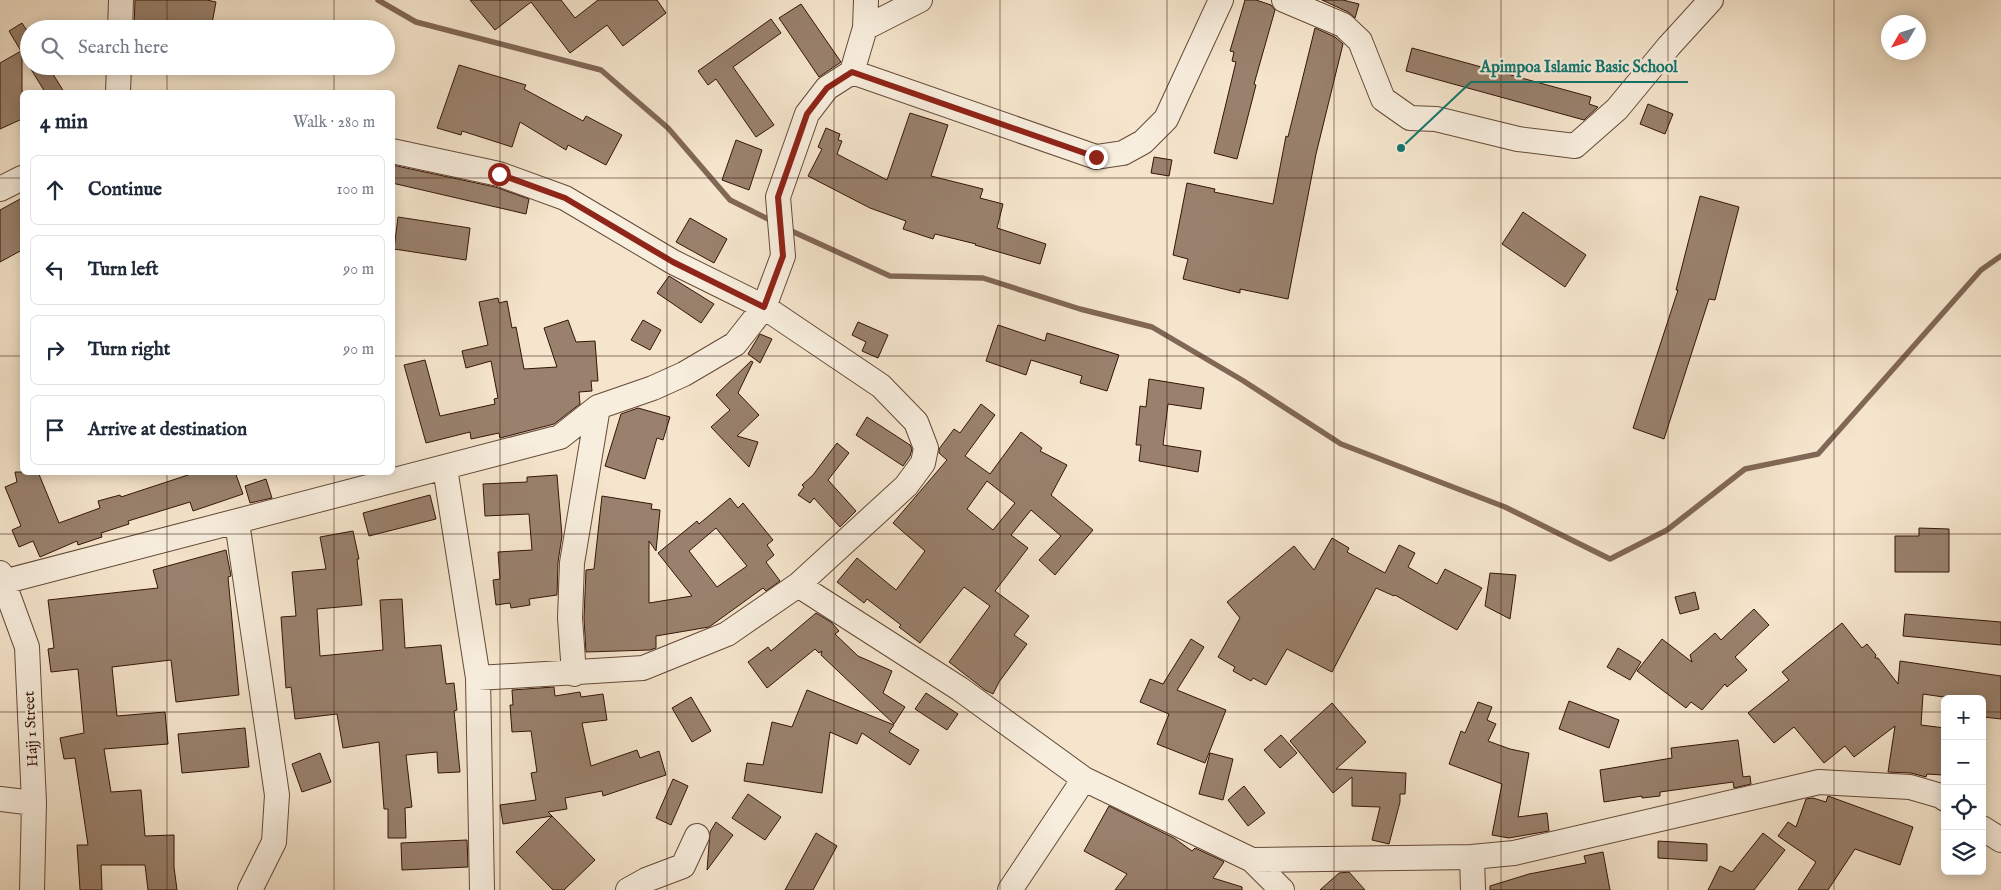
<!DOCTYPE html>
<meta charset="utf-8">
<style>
body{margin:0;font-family:"IM FELL English",serif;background:#f6f6f7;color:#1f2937}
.controls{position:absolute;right:15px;bottom:15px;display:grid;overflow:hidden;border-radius:8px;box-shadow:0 2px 12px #0003}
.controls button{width:45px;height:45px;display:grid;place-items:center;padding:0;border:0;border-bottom:1px solid #e0e1e3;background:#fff;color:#1f2937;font:25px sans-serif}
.compass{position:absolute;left:1881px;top:15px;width:45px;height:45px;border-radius:50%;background:#fff;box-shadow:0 2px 12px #0003;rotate:231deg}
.stop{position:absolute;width:15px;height:15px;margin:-11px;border:4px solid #8f2418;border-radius:50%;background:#fff}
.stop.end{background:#8f2418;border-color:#fff;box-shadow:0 1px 5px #0008}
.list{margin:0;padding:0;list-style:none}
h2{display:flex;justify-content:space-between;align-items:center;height:65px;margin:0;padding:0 20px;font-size:21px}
h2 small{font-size:16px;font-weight:400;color:#747a83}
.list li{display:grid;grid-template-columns:32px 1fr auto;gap:15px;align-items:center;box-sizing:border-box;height:70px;margin:0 10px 10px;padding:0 10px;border:1px solid #e0e1e3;border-radius:8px}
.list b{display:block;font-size:19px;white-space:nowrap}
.list em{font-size:16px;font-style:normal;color:#747a83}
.icon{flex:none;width:28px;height:28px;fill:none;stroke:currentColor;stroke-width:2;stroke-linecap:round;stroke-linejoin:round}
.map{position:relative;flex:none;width:2001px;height:890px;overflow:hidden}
.search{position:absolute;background:#fff;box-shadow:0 2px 12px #0003;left:20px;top:20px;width:375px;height:55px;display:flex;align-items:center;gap:12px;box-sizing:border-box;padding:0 18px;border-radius:28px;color:#747a83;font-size:19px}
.panel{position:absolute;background:#fff;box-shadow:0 2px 12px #0003;left:20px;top:90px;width:375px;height:385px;border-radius:8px}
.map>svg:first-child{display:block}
</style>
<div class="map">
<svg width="2001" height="890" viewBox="0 0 2001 890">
<rect width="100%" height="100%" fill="#f5e5cc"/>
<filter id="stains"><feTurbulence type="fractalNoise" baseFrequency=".004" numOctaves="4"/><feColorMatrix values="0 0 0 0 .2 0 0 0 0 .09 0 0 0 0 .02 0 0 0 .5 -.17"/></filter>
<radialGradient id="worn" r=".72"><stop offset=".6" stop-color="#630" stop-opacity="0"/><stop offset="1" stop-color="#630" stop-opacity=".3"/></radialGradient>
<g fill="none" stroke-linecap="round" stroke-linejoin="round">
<path stroke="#816755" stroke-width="5.5" d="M378 0 416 22 601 70 668 128 730 200 774 222
M787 229 890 276 983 278 1080 309 1152 327 1242 380 1341 444 1505 507 1610 559 1667 530 1745 469 1818 454 1981 270 2001 256"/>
</g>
<path fill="#99816d" stroke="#351507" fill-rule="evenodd" d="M135 0H207L216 2 211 29H134Z
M470 0H561L575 18 598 0H657L666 13 623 46 607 25 570 53 531 2 495 30Z
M1245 0H1256L1271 5 1275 10 1254 84 1256 85 1237 159 1214 153 1236 62 1232 61 1234 52 1230 51Z
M1322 0H1343L1359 4 1355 18 1348 12Z
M801 4 841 62 819 77 779 18Z
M771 19 781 33 733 67 774 125 756 137 716 79 708 85 698 71Z
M22 23 29 34V64L22 54V119L0 129V63L21 51 9 31Z
M1315 28 1335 37 1343 44 1316 154 1288 299 1240 289V293L1183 279 1188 259 1173 255 1187 183 1215 189 1214 192 1273 204 1286 136 1288 137Z
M1412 48 1591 97 1589 104 1598 107 1584 120 1406 71Z
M459 65 526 85 524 89 583 121 586 116 622 135 606 165 568 145 566 150 520 122 512 147 462 131 461 135 437 128Z
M29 66H48L64 92H45Z
M1648 104 1673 114 1665 134 1640 124Z
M910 113 948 125 931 176 983 189 980 198 1003 204 997 228 1046 244 1040 264 975 245 976 244 935 234 933 239 903 229 906 221 870 208 808 176 822 149 818 147 826 128 840 134 838 140 842 141 837 154 887 180Z
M736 140 762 150 749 190 722 180Z
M1154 157 1172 160 1169 176 1151 173Z
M392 165 495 187 529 199 526 214 392 183Z
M1700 196 1739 207 1715 300 1709 299 1664 439 1633 428 1678 290H1676Z
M22 198V250L0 262V210Z
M1523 212 1586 255 1565 287 1502 244Z
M398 217 470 228 466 260 394 249Z
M690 218 727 239 714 263 676 242Z
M669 276 714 304 701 323 657 293Z
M498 298 499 303 507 301 512 328 516 327 524 369 557 367 544 328 568 320 576 342 595 341 598 381H591L592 391 579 392 580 404 554 424 500 438 499 433 471 439 470 432 426 443 404 365 425 360 440 416 495 404 494 399 498 398 491 361 466 368 462 351 488 345 479 302Z
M643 320 661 330 650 350 631 340Z
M858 322 888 335 878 358 862 351 866 342 852 335Z
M998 325 1045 341 1047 333 1119 355 1107 391 1080 383 1082 376 1031 360 1026 375 986 361Z
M760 334 772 339 760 363 748 354Z
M751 361 753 362 738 393 759 415 737 436 758 442 749 467 711 427 730 410 716 395Z
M1149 379 1204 388 1201 409 1168 404 1163 445 1201 451 1198 472 1139 461 1141 445H1136L1140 406 1146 407Z
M981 404 995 415 965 456 990 474 1021 432 1042 448 1040 451 1067 465 1051 495 1093 530 1055 575 1039 560 1061 536 1031 510 1011 535 1028 548 995 591 1029 616 1014 635 1027 644 999 682 993 694 985 690 949 662 990 606 964 587 920 643 899 627 901 625 867 599 864 603 837 582 857 558 896 590 925 551 893 523 947 460 939 453V449L954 429 960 433ZM987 481 1015 503 993 530 967 509Z
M638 408 670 417 663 440 657 438 645 479 605 466 621 414Z
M867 417 910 445 912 449 910 456 903 466 856 435Z
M837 443 849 453 828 480 856 511 840 527 814 498 810 503 798 495 804 487 802 485 813 475Z
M15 472H38L59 523 100 508 98 501 120 495 121 497 197 472H235L243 494 193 511 190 502 128 521 129 524 101 533 102 537 78 545 77 541 40 557 33 541 19 547 12 530 21 526 5 487 17 482Z
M557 475 562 536 558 562 557 595 529 599 530 605 511 608 510 603 496 605 493 580 500 579 498 552 532 550 529 514 485 516 483 484 527 482V477Z
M266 479 272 498 250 503 245 486Z
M430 495 436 519 369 536 363 513Z
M602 496 652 504 651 509 660 510 656 551 649 541V603L692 596 658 553 697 521 699 524 730 498 738 508 743 503 773 540 767 545 774 555 766 562 780 581 766 591 763 588 709 627 656 636V648L650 650 586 652 584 618 586 570 594 569ZM716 528 747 566 717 587 689 551Z
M1919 528 1949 529V572H1895V536H1919Z
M353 531 359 559H357L362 605 317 609 320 656 383 650 380 600 402 599 405 648 441 645 446 684 454 683 457 710 454 711 460 772 438 773 437 752 406 755 412 807 405 808 406 838H388V809H384L379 742 343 748 337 714 295 719 291 687 286 688 281 617 296 616 292 572 326 569 320 537Z
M1332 538 1349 548 1347 552 1385 573 1399 545 1415 553 1408 567 1437 584 1445 569 1482 588 1457 630 1395 595 1394 596 1376 588 1332 672 1287 649 1266 685 1253 678 1251 681 1233 671 1235 667 1218 657 1240 618 1227 602 1294 546 1314 570Z
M226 550 231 576 228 577 239 695 176 702 171 660 112 667 117 716 165 712 168 744 104 749 111 792 141 790 145 836 174 835V867L177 890H148L145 865H101L102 890H80L77 845H88L75 758 64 759 60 738 84 733 78 669 51 672 48 649 54 648 48 600 158 588 153 570Z
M1490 573 1516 575 1510 619 1485 606Z
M1695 592 1699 609 1680 614 1675 597Z
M1754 609 1769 625 1735 657 1747 670 1727 687 1725 684 1702 710 1691 702 1686 708 1637 671 1662 639 1692 662 1690 655 1715 633 1721 640Z
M816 613 831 622 839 631 835 634 858 656 892 671 883 693 905 707 894 724 821 655 822 651 819 653 815 649 767 688 748 662 768 647 771 651Z
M1905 614 2001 622V645L1903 636Z
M1842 623 1862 648 1867 644 1876 655 1875 658H1878L1898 684 1900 661 2001 676V719L1984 717 1982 699H1957L1923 694 1921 725 1945 728 1943 775 1927 774 1926 777 1911 773 1888 772 1895 726 1854 757 1845 746 1824 763 1794 727 1774 743 1748 713 1789 680 1782 672Z
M1191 639 1204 647 1177 690 1226 710 1205 763 1157 744 1169 714 1140 702 1150 679 1163 684Z
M1618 648 1641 662 1630 680 1607 667Z
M554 687 555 696 580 692 581 697 603 694 607 720 582 723 591 766 637 750 640 758 659 751 666 775 603 796 602 791 565 798 567 809 548 812 552 816 503 824 500 805 536 800 531 773 537 772 531 731 512 732 510 705H513L512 690Z
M807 690 894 725 889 732 919 750 910 765 862 733 857 744 830 732 822 793 744 781 747 763 763 765 772 722 792 727Z
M926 693 958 714 947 730 915 709Z
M691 697 711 731 692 742 672 708Z
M1569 701 1619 720 1609 748 1559 729Z
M1478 702 1492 707 1487 720 1496 724 1488 741 1510 749 1529 753 1518 817 1547 813 1549 831 1509 838 1492 835 1502 784 1449 764 1461 731 1465 733Z
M1332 703 1366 742 1336 769 1406 773 1405 794H1400V802L1389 844 1372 840 1380 807 1352 806V777L1333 793 1290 741Z
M245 728 249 767 182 773 178 734Z
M1281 735 1297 753 1280 768 1264 750Z
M1738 740 1743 777 1750 776 1751 784 1734 788 1733 782 1660 792V796L1642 798V796L1604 802 1600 770 1672 758 1671 748Z
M320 753 331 782 302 792 292 764Z
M1210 753 1233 759 1223 800 1199 794Z
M673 779 688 786 671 825 656 818Z
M1244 786 1265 813 1248 826 1228 800Z
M748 794 781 817 765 840 732 818Z
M1828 796 1913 827 1900 865 1855 849 1828 890H1798L1816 862 1778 836 1788 822 1796 827 1806 799 1813 798 1826 802Z
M1109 806 1174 838 1192 851 1195 848 1223 861 1224 862 1213 878 1242 887V890H1115L1127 874 1084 851Z
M552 816 595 860 564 890H553L516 852Z
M716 822 733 835 707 870 710 832Z
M816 833 837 846 813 890H785Z
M1763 833 1785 850 1754 890H1708L1720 866 1732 872Z
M467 840 468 867 402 870 401 843Z
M1658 841 1707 844V861L1658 858Z
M1603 852 1610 890H1490V886L1529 874 1586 863 1584 856Z
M1349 872 1365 890H1320L1339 873Z"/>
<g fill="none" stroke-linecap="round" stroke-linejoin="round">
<g stroke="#654938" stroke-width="26">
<path id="minor" d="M1284 0 1343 25 1360 41 1383 99 1410 118 1436 119 1518 139 1575 146 1617 109 1669 46 1711 0
M865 28 920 0
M120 29 121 0
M852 72 865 28 866 0
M118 92 119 66
M392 151 499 174 565 198 673 262 764 307 783 256 778 197 807 114 827 88 852 72 1096 157 1123 153 1143 142 1166 119 1221 0
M0 189 22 178
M445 468 478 678 482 890
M237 522 277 795 274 842 250 890
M0 573 27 647 34 803 32 890
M3 582 560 437 598 407 653 388 684 374 735 344 764 307 881 386 916 422 926 448 923 463 906 486 798 585 727 634 643 668 478 678
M798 585 960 689 1084 779 1252 860 1472 857 1514 853 1819 782 1910 787 1941 796 1945 799
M574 674 570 618 572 563 598 407
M0 799 34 803
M1982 828 2001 840
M1472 857 1473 890
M1252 860 1282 890
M628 890 646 880 683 866 697 836
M1010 890 1084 779"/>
</g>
<use href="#minor" stroke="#f8eede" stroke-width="24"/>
</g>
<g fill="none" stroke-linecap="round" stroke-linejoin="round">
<path stroke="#8f2418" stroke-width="6" d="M499 174 565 198 673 262 764 307 783 256 778 197 807 114 827 88 852 72 1096 157"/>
</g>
<path fill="none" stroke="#351507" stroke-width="1" stroke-opacity="0.55" d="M167 0V29M334 0V29M500 0V890M667 0V890M834 0V890M1000 0V890M1167 0V890M1334 0V890M1501 0V890M1668 0V890M1834 0V890M167 66V92M334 66V92M0 178H22M392 178H2001M0 356H22M392 356H2001M167 472V890M334 472V890M0 534H2001M0 712H1945M1982 712H2001"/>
<g text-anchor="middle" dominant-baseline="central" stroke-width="4.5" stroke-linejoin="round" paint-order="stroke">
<g font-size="15" fill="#351507" stroke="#f8eede">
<text transform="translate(31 729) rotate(-93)">Hajj 1 Street</text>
</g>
</g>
<path fill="none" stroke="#0f766e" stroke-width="2" d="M1401 148L1471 82H1688"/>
<circle fill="#0f766e" stroke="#f8eede" stroke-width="2" cx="1401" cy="148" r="5"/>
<g font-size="16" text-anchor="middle" font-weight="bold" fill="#0f766e" stroke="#f8eede" stroke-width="4.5" stroke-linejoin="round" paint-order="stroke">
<text x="1579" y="72">Apimpoa Islamic Basic School</text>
</g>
<rect width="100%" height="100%" filter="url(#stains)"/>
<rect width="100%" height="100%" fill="url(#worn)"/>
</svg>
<div class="controls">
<button>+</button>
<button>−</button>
<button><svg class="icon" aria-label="locate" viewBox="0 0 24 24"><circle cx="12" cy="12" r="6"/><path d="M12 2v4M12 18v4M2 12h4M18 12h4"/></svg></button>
<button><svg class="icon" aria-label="layers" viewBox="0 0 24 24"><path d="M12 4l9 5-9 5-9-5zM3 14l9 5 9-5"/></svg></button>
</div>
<svg class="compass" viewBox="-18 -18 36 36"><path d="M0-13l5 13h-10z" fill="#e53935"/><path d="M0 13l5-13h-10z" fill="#747a83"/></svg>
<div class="stop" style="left:499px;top:174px"></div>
<div class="stop end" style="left:1096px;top:157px"></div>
<div class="search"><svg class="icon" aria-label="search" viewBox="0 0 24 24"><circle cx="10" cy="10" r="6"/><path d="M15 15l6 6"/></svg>Search here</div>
<section class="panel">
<h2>4 min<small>Walk · 280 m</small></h2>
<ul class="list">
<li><svg class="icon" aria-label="ahead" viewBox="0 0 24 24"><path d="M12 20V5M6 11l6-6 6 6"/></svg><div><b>Continue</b></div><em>100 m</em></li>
<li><svg class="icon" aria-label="left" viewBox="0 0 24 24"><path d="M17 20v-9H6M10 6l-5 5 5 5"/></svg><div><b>Turn left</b></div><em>90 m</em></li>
<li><svg class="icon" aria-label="right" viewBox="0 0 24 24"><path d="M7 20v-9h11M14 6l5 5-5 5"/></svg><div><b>Turn right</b></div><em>90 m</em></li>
<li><svg class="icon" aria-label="arrive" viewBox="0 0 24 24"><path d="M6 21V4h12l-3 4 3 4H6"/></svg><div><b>Arrive at destination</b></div></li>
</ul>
</section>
</div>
